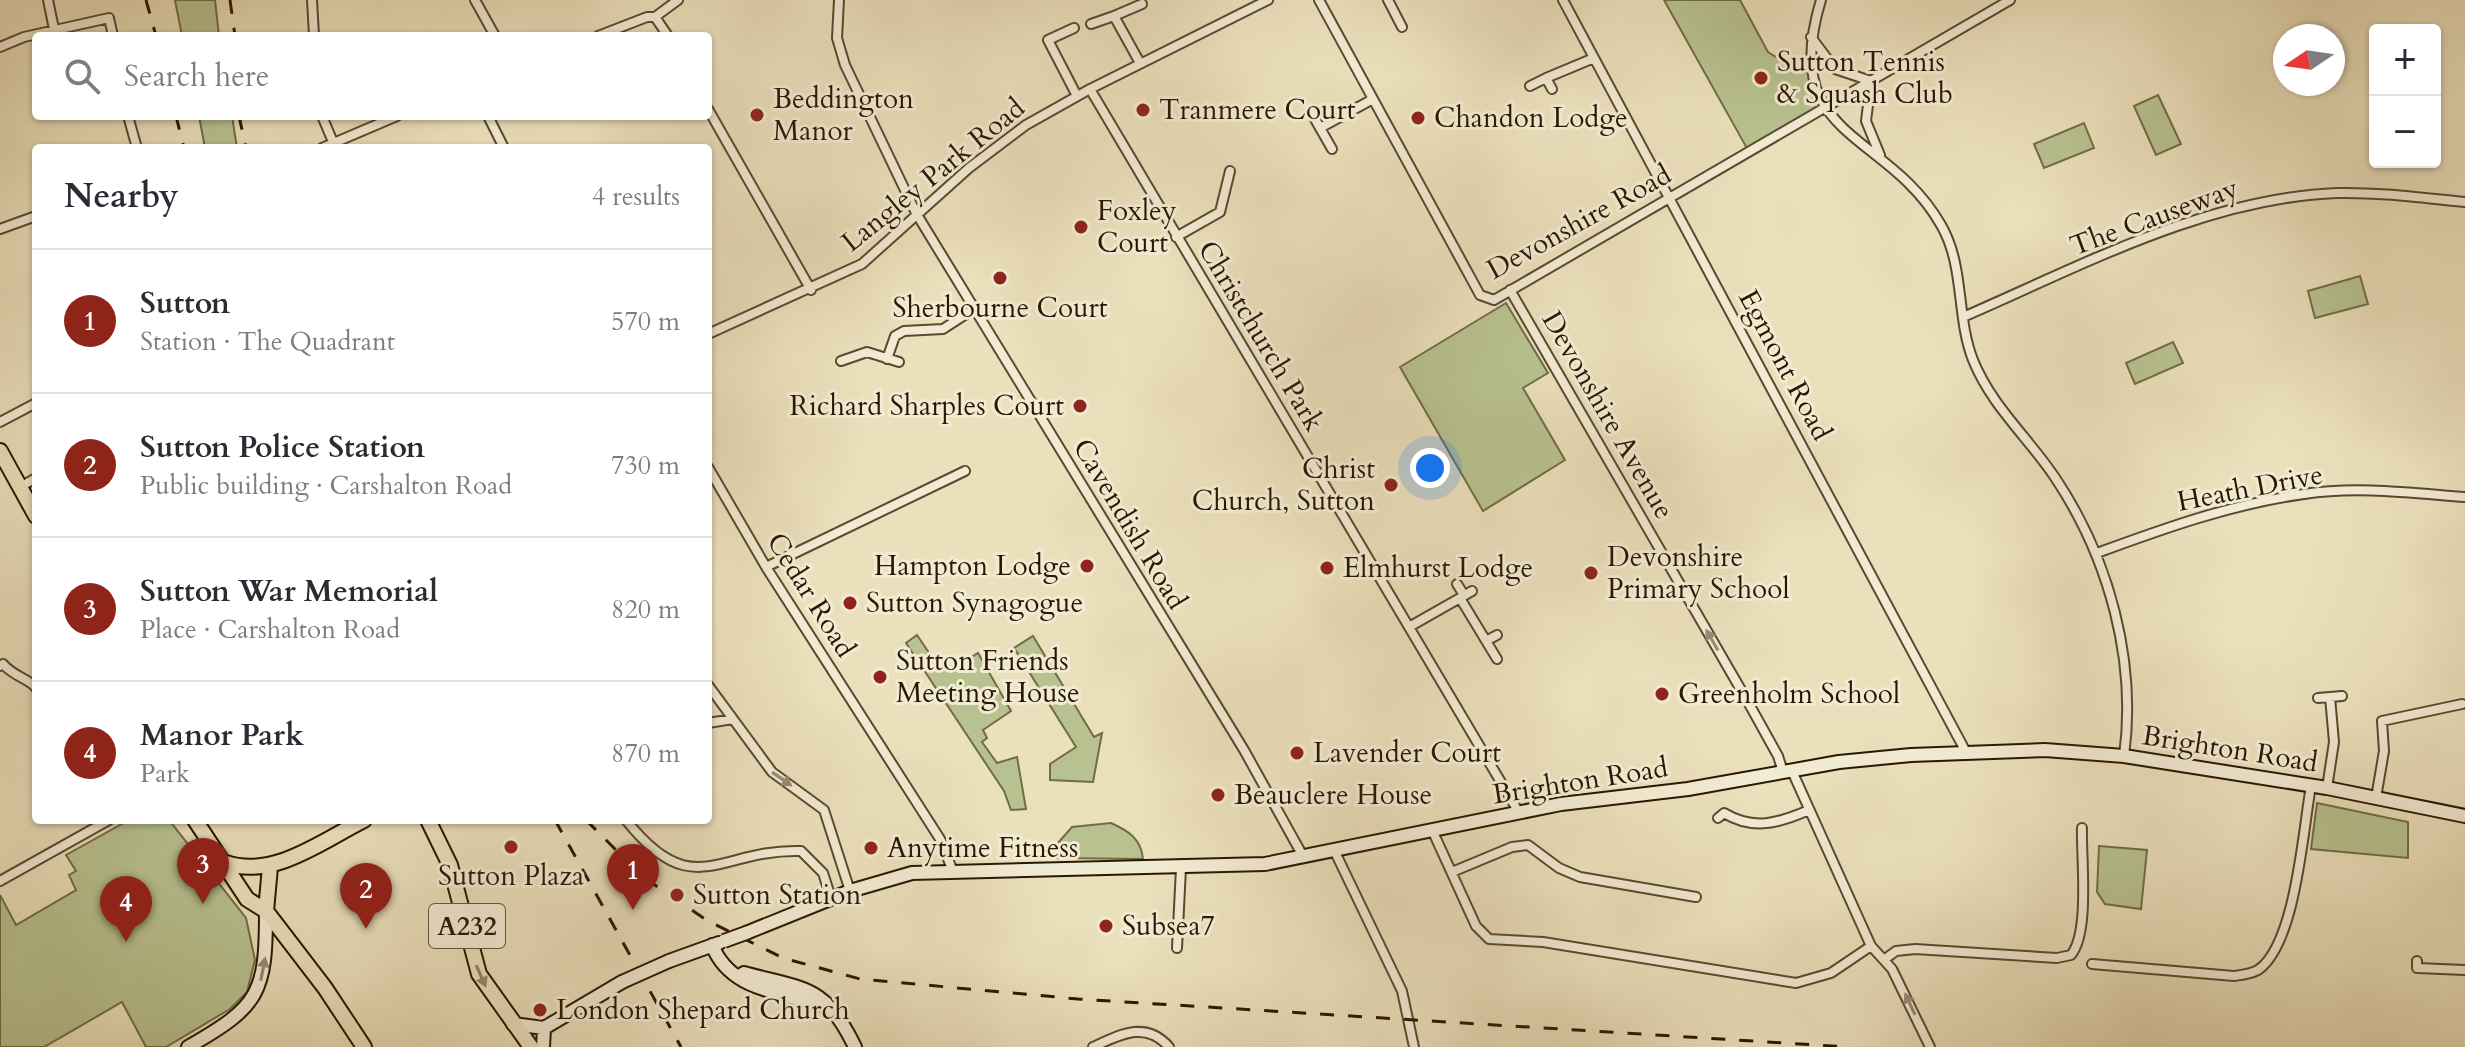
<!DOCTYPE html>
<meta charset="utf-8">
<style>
body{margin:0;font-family:Cardo,serif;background:#f7f7f7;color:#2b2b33}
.controls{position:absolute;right:24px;top:24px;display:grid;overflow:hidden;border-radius:8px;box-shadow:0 2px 6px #0004}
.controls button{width:72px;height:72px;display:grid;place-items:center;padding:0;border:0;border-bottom:2px solid #e1e1e2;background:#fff;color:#2b2b33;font:40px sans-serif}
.compass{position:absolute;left:2273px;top:24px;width:72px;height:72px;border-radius:50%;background:#fff;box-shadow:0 2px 6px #0004;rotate:257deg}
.you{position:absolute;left:1430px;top:468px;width:28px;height:28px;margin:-20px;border:6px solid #fff;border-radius:50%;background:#1a73e8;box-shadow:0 0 0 12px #1a73e833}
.badge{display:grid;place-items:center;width:52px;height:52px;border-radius:50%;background:#8f2418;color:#fff;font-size:26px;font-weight:700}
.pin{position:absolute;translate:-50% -66px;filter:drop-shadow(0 2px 4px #0008)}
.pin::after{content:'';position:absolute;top:42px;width:28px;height:24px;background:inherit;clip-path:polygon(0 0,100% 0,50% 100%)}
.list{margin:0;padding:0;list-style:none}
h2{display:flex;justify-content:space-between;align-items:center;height:104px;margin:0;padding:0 32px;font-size:34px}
h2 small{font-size:26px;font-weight:400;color:#7c7c81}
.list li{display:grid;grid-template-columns:52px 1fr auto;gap:24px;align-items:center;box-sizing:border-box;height:144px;padding:0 32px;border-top:2px solid #e1e1e2}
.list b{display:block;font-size:30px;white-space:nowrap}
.list p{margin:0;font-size:26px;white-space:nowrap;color:#7c7c81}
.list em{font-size:26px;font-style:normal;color:#7c7c81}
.icon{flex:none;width:44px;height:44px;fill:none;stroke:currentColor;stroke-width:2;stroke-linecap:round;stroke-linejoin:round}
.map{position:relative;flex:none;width:2465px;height:1047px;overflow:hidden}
.search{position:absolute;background:#fff;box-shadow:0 2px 6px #0004;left:32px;top:32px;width:680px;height:88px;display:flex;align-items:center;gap:20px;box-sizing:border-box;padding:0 28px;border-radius:8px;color:#7c7c81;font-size:30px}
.panel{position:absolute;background:#fff;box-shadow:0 2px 6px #0004;left:32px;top:144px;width:680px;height:680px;border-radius:8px}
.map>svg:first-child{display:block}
</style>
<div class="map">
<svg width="2465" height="1047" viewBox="0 0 2465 1047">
<rect width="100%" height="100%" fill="#ebe0bc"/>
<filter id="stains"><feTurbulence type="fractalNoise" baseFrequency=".0025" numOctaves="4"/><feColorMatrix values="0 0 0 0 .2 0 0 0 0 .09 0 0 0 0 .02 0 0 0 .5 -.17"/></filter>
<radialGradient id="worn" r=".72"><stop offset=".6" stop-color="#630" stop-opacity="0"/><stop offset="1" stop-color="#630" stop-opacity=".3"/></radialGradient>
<path fill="#b8c290" stroke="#716c48" stroke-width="2" d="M175 0H215L219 36H182Z
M1664 0H1740L1768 52 1799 71 1812 69 1824 109 1749 152Z
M2158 95 2181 144 2156 155 2134 106Z
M199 116H232L237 148H205Z
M2084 123 2094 148 2044 168 2034 144Z
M2360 276 2368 304 2315 318 2308 291Z
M1506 303 1548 373 1523 388 1565 460 1483 511 1400 367Z
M2173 342 2183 363 2135 384 2126 363Z
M917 635 940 669 945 666 949 671 978 653 1011 711 983 730 987 738 982 742 997 763 1017 757 1026 809 1011 810 1004 791 906 643Z
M1033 636 1094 737 1102 733 1093 782 1050 780V764L1076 747 1014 648Z
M2317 803 2408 822V858L2311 849Z
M129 820H169L246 918 255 960 247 992 230 1009 166 1047H146L122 1002 44 1047H0V895L16 925 76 890 69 875 76 871 66 855Z
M1111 823C1129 831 1141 839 1143 859L1055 858 1057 844 1072 827Z
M2099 846 2147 850 2141 909 2105 904 2097 892Z"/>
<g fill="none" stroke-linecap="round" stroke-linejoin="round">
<g stroke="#5a492f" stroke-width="12">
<path id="street" d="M48 0 54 29
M312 0 314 36
M475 0 495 36
M839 0 837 38 845 65 916 213 1244 750 1304 858
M1319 0 1480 295 1494 300 2010 0
M1388 0 1402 27
M1563 0 1966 752
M1821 0C1778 140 1887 130 1941 225 1965 266 1956 317 1973 360 1992 407 2029 438 2056 479 2109 559 2137 661 2124 756
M655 17 678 0
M1091 24 1114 16
M1074 28 1048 40 1077 96
M598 36 647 17H655L668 36
M1811 37 1835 69 1871 81 1866 121 1880 155
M0 47 24 37 109 18 113 36
M1140 63 1114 16 1142 4
M1530 86 1546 78
M1090 89 1518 811
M1552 89 1546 78 1594 58
M708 109 811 290
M1311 112 1320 128 1373 99
M128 116 137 148
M322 116 333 142
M488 116 504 148
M1320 128 1332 149
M322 148 397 116
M0 229 36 216
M1176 237 1220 212 1230 171
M1510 290 1748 702 1778 756 1783 772
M1963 317C2081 266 2206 198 2337 193 2380 192 2423 198 2465 202
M708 334 862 264 969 168 1026 125 1090 89 1268 0
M887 359 895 336 904 331 943 329 974 309
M841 361 867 352 899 362
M0 422 36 403
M708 467 766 567 940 839 952 869
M20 487 36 478
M2097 553C2165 528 2232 504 2304 494 2357 486 2412 493 2465 497
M766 567 965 471
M1457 584 1464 595
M1460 598 1472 591
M1409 627 1460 598 1497 659
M1486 641 1497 635
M0 666 3 664C14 677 30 679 36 688
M708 685 772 772 824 810 850 891
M2318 698 2342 696
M708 723 733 719
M1792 771 1871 946 1892 969 1930 1047
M2327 788 2334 742 2330 697
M2376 798 2384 751 2382 721 2462 704
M1718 818 1724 813C1754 831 1779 823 1809 810
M626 820C693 905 720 848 801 851L823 873 831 898
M1433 832 1476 926 1489 939 1543 942 1796 983 1831 973 1871 946
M1335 852 1402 991 1414 1047
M1452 872 1512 847 1528 845 1559 868 1580 877 1696 897
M0 881 109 820
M1177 948 1181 868
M1885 959 1896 951 1915 949 2057 958 2071 955C2090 932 2081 858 2082 828
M2417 961V968L2465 970
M2092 964 2234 976C2241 975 2251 974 2258 970 2296 944 2303 829 2311 786
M1093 1047C1119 1035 1146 1020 1169 1047"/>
</g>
<g stroke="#2a1700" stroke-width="16">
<path id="secondary" d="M746 933 850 891 912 873 1265 864 1561 804 1688 789 1839 762 1911 755 2045 750 2124 756 2327 788 2465 816
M712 945C730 990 777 991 818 1005L826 1003
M669 961 719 943
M738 977 744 973C807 990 825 985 855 1047
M513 1024 544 1028 622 982
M188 1047C260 1006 266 993 266 911
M543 1047 544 1028"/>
</g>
<g stroke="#2a1700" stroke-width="18">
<path id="highway" d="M0 451 36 516
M195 820 247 899 266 911 325 988 364 1047
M428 820 450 865 479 974 531 1047
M226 863C274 879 322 841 364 820
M266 911 270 867"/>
</g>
<use href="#street" stroke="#f2ebd3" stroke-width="8"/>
<use href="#secondary" stroke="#f2ebd3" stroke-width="12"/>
<use href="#highway" stroke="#ebe0bc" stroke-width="14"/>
<path stroke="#2a1700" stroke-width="3" stroke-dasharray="14 14" stroke-linecap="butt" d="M146 0 156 36
M230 0 235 36
M176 116 184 148
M239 116 246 148
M555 820 681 1047
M586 820 643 877 708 921 783 958 860 979 1078 999 1849 1047"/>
<g stroke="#2a1700" stroke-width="16" stroke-linecap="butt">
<path id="secondary-bridge" d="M724 941 746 933
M622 982 669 961"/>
</g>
<use href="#secondary-bridge" stroke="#f2ebd3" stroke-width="12"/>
</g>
<defs><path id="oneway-solid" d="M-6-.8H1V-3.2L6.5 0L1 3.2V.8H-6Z" transform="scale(2)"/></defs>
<g fill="#988c74">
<use href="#oneway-solid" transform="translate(1712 640) rotate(-120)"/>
<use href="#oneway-solid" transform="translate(782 779) rotate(35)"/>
<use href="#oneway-solid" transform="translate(263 969) rotate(-79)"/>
<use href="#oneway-solid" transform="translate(1910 1004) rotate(-115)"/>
</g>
<use fill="#948667" href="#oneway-solid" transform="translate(481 976) rotate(66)"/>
<g fill="#8f2418" stroke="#f2ebd3" stroke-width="3">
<circle cx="1761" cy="78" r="8"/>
<circle cx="1143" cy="110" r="8"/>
<circle cx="757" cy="115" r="8"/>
<circle cx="1418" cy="118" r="8"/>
<circle cx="1081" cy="227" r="8"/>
<circle cx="1000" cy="278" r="8"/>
<circle cx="1080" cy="406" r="8"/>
<circle cx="1391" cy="485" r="8"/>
<circle cx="1087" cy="566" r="8"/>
<circle cx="1327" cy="568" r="8"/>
<circle cx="1591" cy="573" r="8"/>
<circle cx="850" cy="603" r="8"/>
<circle cx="880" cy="677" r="8"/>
<circle cx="1662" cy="694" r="8"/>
<circle cx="1297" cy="753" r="8"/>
<circle cx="1218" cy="795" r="8"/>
<circle cx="511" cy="847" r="8"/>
<circle cx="871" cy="848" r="8"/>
<circle cx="677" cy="895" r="8"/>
<circle cx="1106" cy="926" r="8"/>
<circle cx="540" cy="1010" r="8"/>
</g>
<g text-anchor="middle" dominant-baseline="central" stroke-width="6" stroke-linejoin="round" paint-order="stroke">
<rect fill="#f2ebd3" stroke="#66573f" stroke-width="2" x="429" y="904" width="76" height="44" rx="6"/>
<g font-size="26" font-weight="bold" fill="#2a1700">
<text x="467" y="926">A232</text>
</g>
<g font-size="28" fill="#2a1700" stroke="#f2ebd3" text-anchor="start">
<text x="1777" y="62">Sutton Tennis<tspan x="1777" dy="32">&amp; Squash Club</tspan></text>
<text x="773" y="99">Beddington<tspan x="773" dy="32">Manor</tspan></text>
<text x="1159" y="110">Tranmere Court</text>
<text x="1434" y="118">Chandon Lodge</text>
<text x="1097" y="211">Foxley<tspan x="1097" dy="32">Court</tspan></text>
<text x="1000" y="308" text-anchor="middle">Sherbourne Court</text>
<text x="1064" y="406" text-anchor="end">Richard Sharples Court</text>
<text x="1375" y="469" text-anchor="end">Christ<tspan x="1375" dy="32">Church, Sutton</tspan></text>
<text x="1607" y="557">Devonshire<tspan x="1607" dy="32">Primary School</tspan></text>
<text x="1071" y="566" text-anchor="end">Hampton Lodge</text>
<text x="1343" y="568">Elmhurst Lodge</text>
<text x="866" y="603">Sutton Synagogue</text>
<text x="896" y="661">Sutton Friends<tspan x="896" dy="32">Meeting House</tspan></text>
<text x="1678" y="694">Greenholm School</text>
<text x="1313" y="753">Lavender Court</text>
<text x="1234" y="795">Beauclere House</text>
<text x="887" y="848">Anytime Fitness</text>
<text x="511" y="876" text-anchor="middle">Sutton Plaza</text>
<text x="693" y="895">Sutton Station</text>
<text x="1122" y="926">Subsea7</text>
<text x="556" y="1010">London Shepard Church</text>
</g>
<g font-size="28" fill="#2a1700" stroke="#f2ebd3">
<text transform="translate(933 175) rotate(-39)">Langley Park Road</text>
<text transform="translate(2154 217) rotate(-20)">The Causeway</text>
<text transform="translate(1579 222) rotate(-29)">Devonshire Road</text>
<text transform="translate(1261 336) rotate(59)">Christchurch Park</text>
<text transform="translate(1785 365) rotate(62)">Egmont Road</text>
<text transform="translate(1608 415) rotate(60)">Devonshire Avenue</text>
<text transform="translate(2250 488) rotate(-11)">Heath Drive</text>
<text transform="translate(1130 524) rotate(59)">Cavendish Road</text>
<text transform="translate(811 595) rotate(58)">Cedar Road</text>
<text transform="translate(2230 749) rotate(9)">Brighton Road</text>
<text transform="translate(1580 781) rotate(-9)">Brighton Road</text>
</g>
</g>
<rect width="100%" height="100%" filter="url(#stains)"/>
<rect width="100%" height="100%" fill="url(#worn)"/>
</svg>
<div class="controls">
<button>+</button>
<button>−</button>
</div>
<svg class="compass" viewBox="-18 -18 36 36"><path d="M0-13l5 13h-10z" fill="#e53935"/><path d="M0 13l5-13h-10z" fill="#7c7c81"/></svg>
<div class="you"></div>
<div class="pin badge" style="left:633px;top:910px">1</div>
<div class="pin badge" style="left:366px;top:929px">2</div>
<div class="pin badge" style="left:203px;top:904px">3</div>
<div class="pin badge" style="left:126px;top:942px">4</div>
<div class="search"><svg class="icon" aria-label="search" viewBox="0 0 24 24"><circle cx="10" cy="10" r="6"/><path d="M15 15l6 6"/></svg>Search here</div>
<section class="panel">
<h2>Nearby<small>4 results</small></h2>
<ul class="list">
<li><span class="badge">1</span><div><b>Sutton</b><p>Station · The Quadrant</p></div><em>570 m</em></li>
<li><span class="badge">2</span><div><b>Sutton Police Station</b><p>Public building · Carshalton Road</p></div><em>730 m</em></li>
<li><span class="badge">3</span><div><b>Sutton War Memorial</b><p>Place · Carshalton Road</p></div><em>820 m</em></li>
<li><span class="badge">4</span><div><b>Manor Park</b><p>Park</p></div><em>870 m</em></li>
</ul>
</section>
</div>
